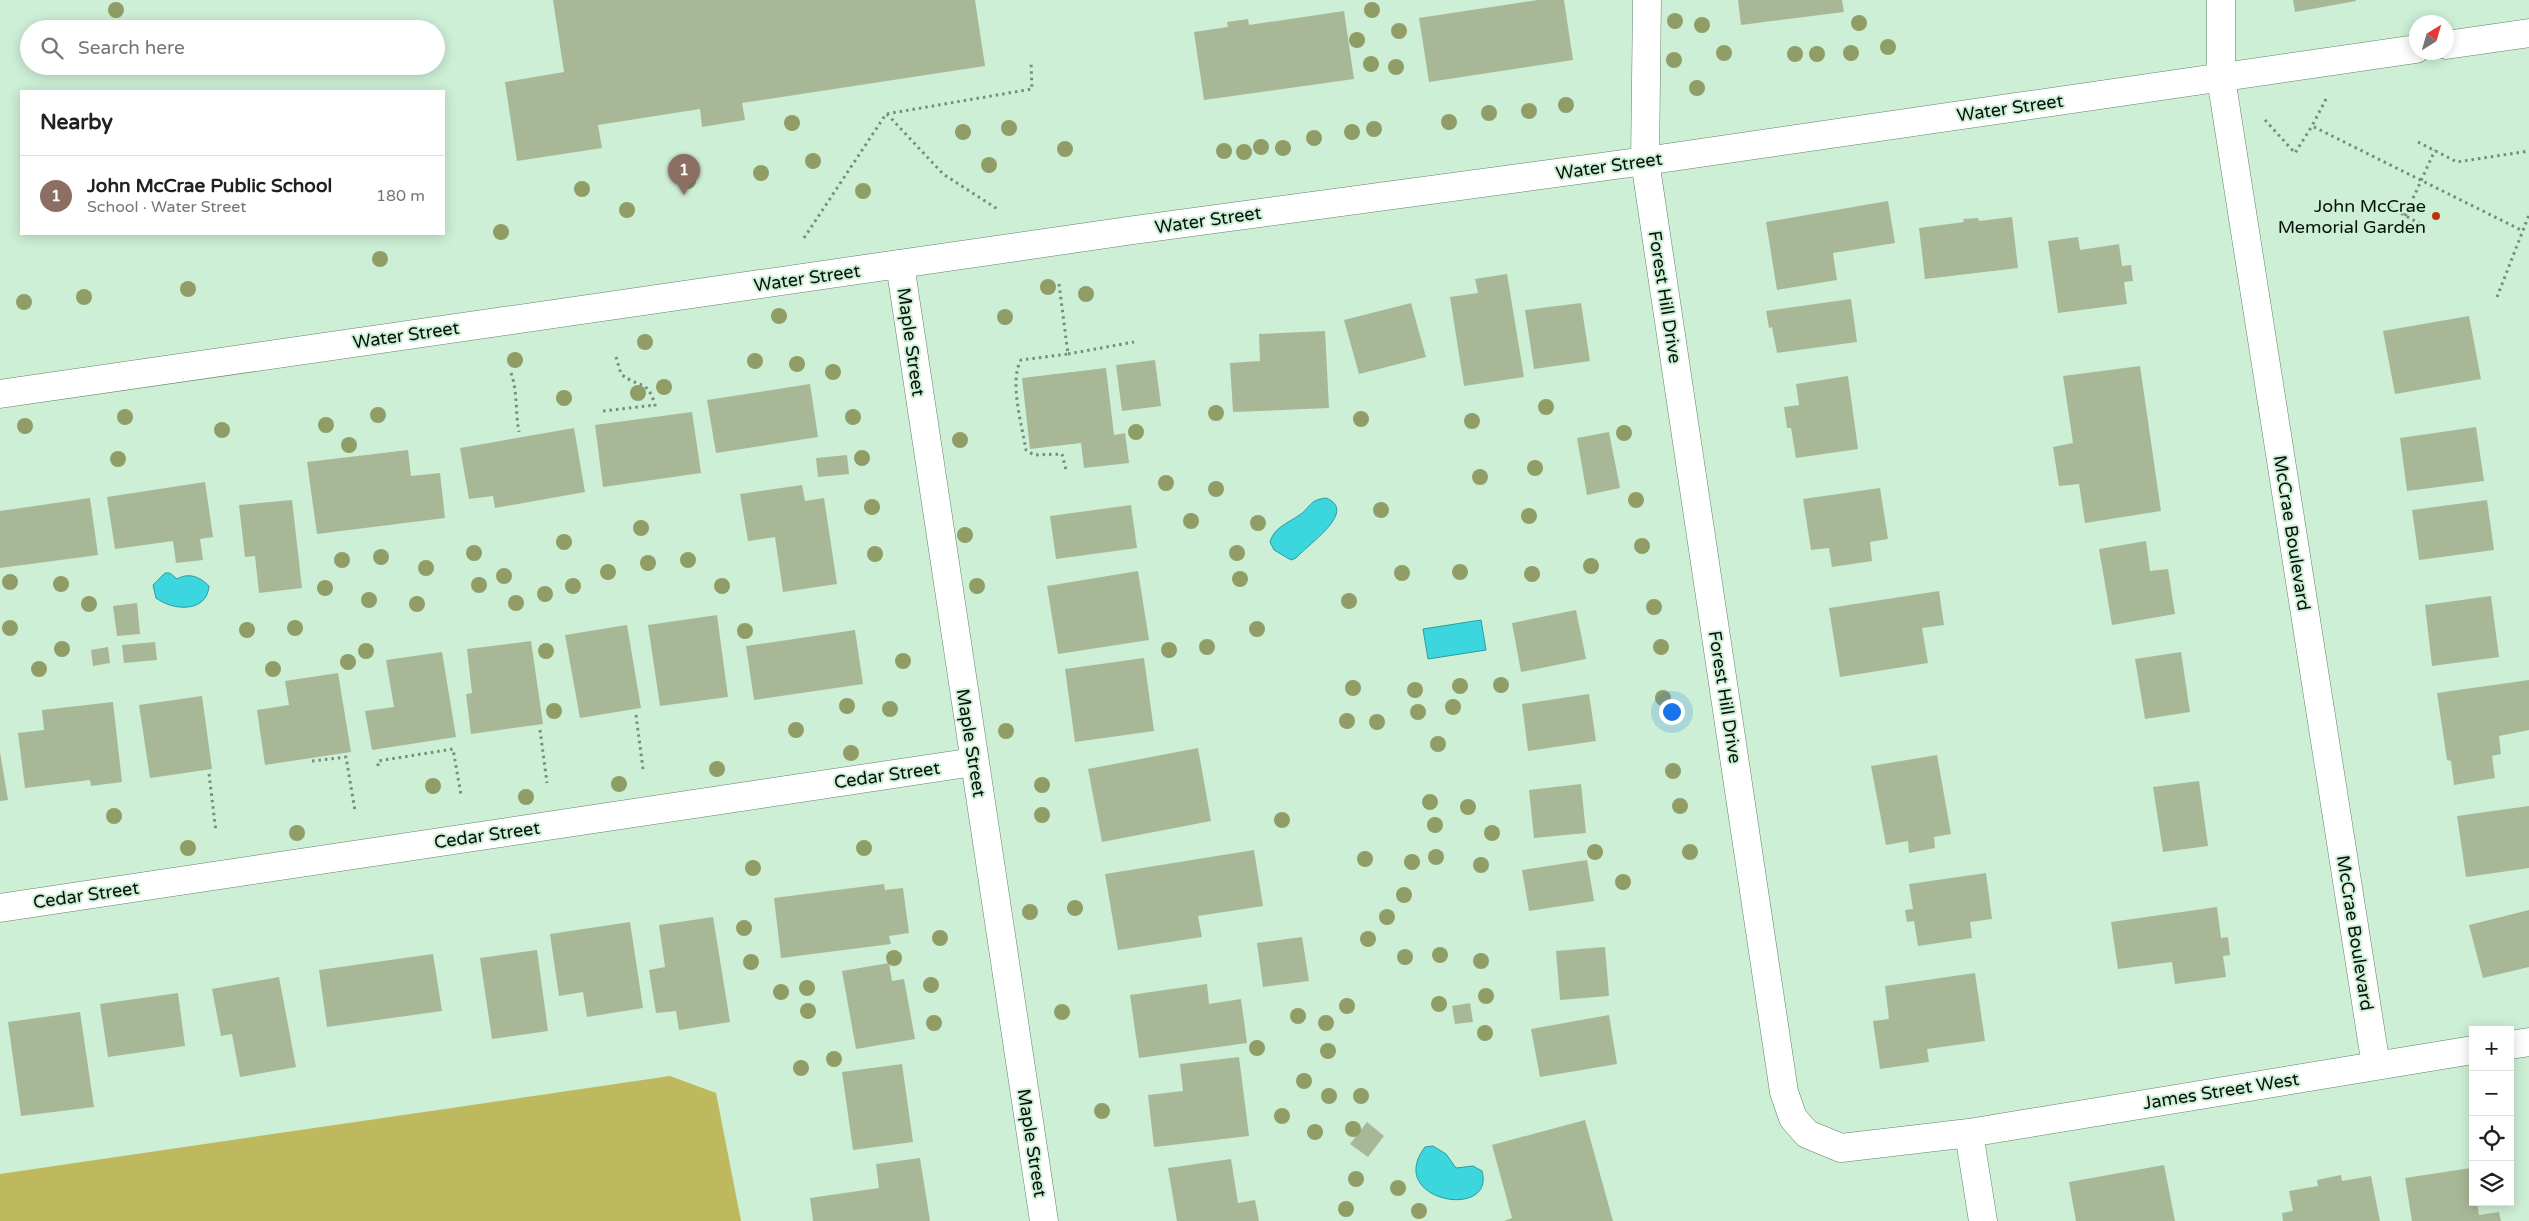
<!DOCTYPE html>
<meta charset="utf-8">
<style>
body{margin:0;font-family:"Varela Round",sans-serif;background:#f6f6f6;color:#202124}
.controls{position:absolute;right:15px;bottom:15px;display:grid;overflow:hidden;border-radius:0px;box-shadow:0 2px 12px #0003}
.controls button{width:45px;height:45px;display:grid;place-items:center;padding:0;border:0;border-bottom:1px solid #e0e0e0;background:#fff;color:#202124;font:25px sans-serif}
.compass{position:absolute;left:2409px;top:15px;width:45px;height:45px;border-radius:50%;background:#fff;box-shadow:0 2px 12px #0003;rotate:37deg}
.you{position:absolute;left:1671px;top:711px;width:18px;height:18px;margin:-12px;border:4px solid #fff;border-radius:50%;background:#1a73e8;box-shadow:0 0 0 8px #1a73e833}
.badge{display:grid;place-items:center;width:32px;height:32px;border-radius:50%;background:#b45309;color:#fff;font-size:16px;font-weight:700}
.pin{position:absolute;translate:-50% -41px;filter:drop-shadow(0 1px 2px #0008)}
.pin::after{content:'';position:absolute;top:26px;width:18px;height:15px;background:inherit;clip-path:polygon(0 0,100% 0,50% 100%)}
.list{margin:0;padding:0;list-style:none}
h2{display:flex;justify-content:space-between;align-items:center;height:65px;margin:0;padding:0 20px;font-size:21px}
h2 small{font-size:16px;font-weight:400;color:#757577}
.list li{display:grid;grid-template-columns:32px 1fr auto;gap:15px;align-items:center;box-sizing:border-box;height:80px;padding:0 20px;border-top:1px solid #e0e0e0}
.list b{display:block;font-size:19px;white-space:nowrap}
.list p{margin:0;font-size:16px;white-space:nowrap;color:#757577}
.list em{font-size:16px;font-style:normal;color:#757577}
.icon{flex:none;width:28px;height:28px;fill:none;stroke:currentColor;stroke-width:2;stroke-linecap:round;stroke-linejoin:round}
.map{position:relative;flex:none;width:2529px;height:1221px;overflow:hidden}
.search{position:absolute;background:#fff;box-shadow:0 2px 12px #0003;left:20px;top:20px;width:425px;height:55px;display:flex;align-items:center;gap:12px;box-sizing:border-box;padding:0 18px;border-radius:28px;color:#757577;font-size:19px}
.panel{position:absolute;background:#fff;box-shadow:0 2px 12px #0003;left:20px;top:90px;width:425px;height:145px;border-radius:0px}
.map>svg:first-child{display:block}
</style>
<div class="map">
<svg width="2529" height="1221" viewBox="0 0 2529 1221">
<rect width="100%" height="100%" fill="#cdefd5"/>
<path fill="#beb85f" d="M670 1076 716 1093 741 1221H0V1174Z"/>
<path fill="#3cd7de" stroke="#2c9c9e" d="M1326 498C1359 511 1307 545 1296 558L1291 560 1274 550 1270 542C1274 528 1286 524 1298 516 1311 508 1308 500 1326 498Z
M165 573H170L177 579C189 572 200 577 209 586 207 613 173 611 156 598L153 585Z
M1481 620 1486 650 1428 659 1423 629Z
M1433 1146 1446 1154 1456 1168 1473 1166 1482 1171C1496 1221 1384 1201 1425 1147Z"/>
<path fill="#a8b897" d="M553 0H975L985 66 742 103 745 120 702 127 700 109 598 125 602 148 517 161 505 82 564 72Z
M1538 0H1564L1573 60 1429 82 1419 18Z
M1738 0H1842L1844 12 1741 25Z
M2293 0H2356V1L2295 12Z
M1344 11 1354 79 1204 100 1194 32 1228 27 1227 22 1248 19 1249 25Z
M1888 201 1895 243 1833 253 1837 280 1777 290 1766 222Z
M2012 217 2018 268 1925 279 1919 228 1964 222 1963 219 1978 218 1979 221Z
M2078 237 2080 250 2119 244 2122 266 2131 265 2133 281 2124 282 2127 304 2058 313 2048 241Z
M1507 274 1524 377 1464 386 1450 297 1478 293 1475 279Z
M1851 299 1857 342 1777 353 1772 327 1769 328 1766 311Z
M1411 303 1426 357 1359 374 1344 320Z
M1581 303 1590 361 1534 369 1525 310Z
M2469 316 2481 379 2395 394 2383 331Z
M1325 331 1329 408 1233 412 1230 363 1260 361 1259 334Z
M1155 360 1161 406 1122 411 1116 365Z
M2140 366 2161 511 2085 523 2079 484 2059 486 2053 447 2073 443 2063 376Z
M1106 368 1114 435 1125 433 1129 463 1084 468 1081 443 1030 449 1022 378Z
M1848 376 1858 449 1796 458 1791 428H1787L1784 407 1799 405 1796 384Z
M810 384 818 437 716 453 707 400Z
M692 412 701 473 603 487 595 425Z
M2476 427 2484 481 2407 491 2400 438Z
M574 428 585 492 495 508 493 496 469 499 460 448Z
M1609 432 1620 488 1587 495 1577 438Z
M408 450 411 476 440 473 445 518 317 534 307 462Z
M847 455 849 474 818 477 816 458Z
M205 482 213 537 200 539 203 560 176 563 173 541 115 549 107 497Z
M802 485 805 501 824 498 837 584 783 592 775 537 748 541 740 494Z
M1880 488 1888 539 1870 542 1872 561 1832 567 1829 548 1811 550 1803 499Z
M90 498 98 555 0 568V511Z
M292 500 302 588 259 593 255 556 245 557 239 505Z
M2487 500 2494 550 2419 560 2412 510Z
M1131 505 1137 548 1056 559 1050 516Z
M2146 541 2150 571 2168 569 2175 614 2112 625 2099 549Z
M1138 571 1149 640 1058 654 1047 586Z
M1939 591 1944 625 1922 628 1928 663 1840 677 1829 608Z
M2491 596 2499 657 2432 666 2425 605Z
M137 603 140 634 117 636 113 606Z
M1576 610 1586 659 1521 672 1512 623Z
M717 615 728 697 660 706 648 625Z
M627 625 641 708 580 718 565 635Z
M855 630 863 684 754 700 746 646Z
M531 641 543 724 471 734 466 694 472 693 467 649Z
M155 642 157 660 124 663 122 645Z
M108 647 110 663 93 666 91 650Z
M442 652 456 737 372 750 365 711 394 707 386 660Z
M2181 652 2190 712 2145 719 2135 659Z
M1144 658 1154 731 1075 742 1065 669Z
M338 673 351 752 265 765 257 710 289 705 285 681Z
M2529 680V730L2499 736 2501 754 2492 756 2495 778 2454 785 2451 761 2447 760 2437 693Z
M1589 694 1596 741 1528 751 1522 704Z
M202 696 212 769 150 778 139 705Z
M113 702 122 782 91 786 90 780 25 788 18 733 44 730 42 710Z
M1198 748 1211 821 1102 842 1088 769Z
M0 752 8 800 0 801Z
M1937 755 1951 834 1934 837 1935 848 1909 853 1908 841 1886 845 1871 766Z
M2199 781 2208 846 2163 852 2153 787Z
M1581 784 1586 833 1534 838 1529 790Z
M2529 806V868L2466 877 2457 816Z
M1254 850 1263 906 1198 916 1202 937 1118 950 1105 874Z
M1587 860 1594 901 1529 911 1522 870Z
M1986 873 1992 919 1970 922 1972 938 1918 946 1914 921 1907 922 1905 910 1913 909 1909 884Z
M884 884 885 890 903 888 909 933 889 936 891 944 781 958 774 898Z
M2217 907 2221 938 2228 937 2230 955 2223 956 2226 977 2175 984 2172 962 2118 969 2111 922Z
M2529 910V967L2483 978 2469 925Z
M713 917 730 1022 679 1030 676 1011 656 1013 649 970 665 967 659 925Z
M630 922 643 1008 587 1017 583 992 559 996 550 934Z
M1302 937 1309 981 1263 987 1257 943Z
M1605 947 1609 996 1560 1000 1556 951Z
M537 950 548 1031 492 1039 480 958Z
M433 954 442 1011 327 1027 319 970Z
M889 963 892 981 904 979 915 1039 856 1049 842 971Z
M1975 973 1985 1041 1927 1049 1929 1062 1880 1069 1873 1021 1889 1019 1885 986Z
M279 977 296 1067 240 1077 232 1034 221 1036 212 989Z
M1207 984 1209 1004 1241 999 1247 1043 1139 1058 1130 995Z
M178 993 185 1046 108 1057 100 1004Z
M1470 1003 1473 1022 1455 1024 1452 1006Z
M80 1012 94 1107 21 1116 8 1022Z
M1609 1015 1617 1064 1540 1077 1531 1029Z
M1239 1057 1249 1136 1154 1147 1148 1095 1183 1091 1180 1064Z
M902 1064 913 1142 853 1150 842 1072Z
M1585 1120 1613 1221H1504L1512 1218 1492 1145Z
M1367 1122 1384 1136 1368 1157 1350 1144Z
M920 1158 930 1221H813L810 1198 879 1188 876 1164Z
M1231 1159 1238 1203 1255 1200 1259 1221H1177L1168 1168Z
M2164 1165 2175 1221H2076L2069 1182Z
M2471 1168 2473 1202H2477L2479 1215 2499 1212 2501 1221H2412L2405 1178Z
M2341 1175 2342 1181 2371 1176 2380 1221H2283L2282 1213 2293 1211 2289 1191 2318 1186 2317 1180Z"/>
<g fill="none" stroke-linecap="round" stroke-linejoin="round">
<g stroke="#63826a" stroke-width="29">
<path id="minor" d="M1647 0 1645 161 1784 1092 1793 1118 1807 1134 1841 1148 1969 1133 2473 1050
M2221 0V78L2376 1066
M900 264 1044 1221
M0 908 974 762
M2510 1045 2529 1042
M1969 1133 1983 1221"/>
</g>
<g stroke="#63826a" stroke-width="29">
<path id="tertiary" d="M2446 45 2529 33
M0 394 1134 230 1645 161 2416 49"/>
</g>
<path stroke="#758d7b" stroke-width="3" stroke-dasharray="2.5 4" stroke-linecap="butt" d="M2326 99 2312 126 2523 231
M887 114 943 174 999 210
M2265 120 2295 153 2312 126
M2418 142 2457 162 2529 151
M2384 204 2428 228
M2405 216 2435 150
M804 238 886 114 1032 89 1031 62
M1059 284 1068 354 1021 360C1009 381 1022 426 1026 450L1034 455 1062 454 1066 470
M2497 297 2529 215
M1068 354 1134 342
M616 357 621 374C642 390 648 378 656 409
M511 373C518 393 515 412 519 432
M603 411 655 405
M636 715 643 769
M540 730 547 783
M312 761 346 757 355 811
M378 766V761L453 749 461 795
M209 774 216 832"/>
<use href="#minor" stroke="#fff" stroke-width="28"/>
<use href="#tertiary" stroke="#fff" stroke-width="28"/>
</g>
<g fill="#919d66">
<circle cx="116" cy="10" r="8"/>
<circle cx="1372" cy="10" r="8"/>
<circle cx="1675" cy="21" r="8"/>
<circle cx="1859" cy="23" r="8"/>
<circle cx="1702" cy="25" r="8"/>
<circle cx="1399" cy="31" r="8"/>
<circle cx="1357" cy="40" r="8"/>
<circle cx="1888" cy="47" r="8"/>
<circle cx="1724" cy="53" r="8"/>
<circle cx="1851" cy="53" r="8"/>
<circle cx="1795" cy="54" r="8"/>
<circle cx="1817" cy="54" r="8"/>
<circle cx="1674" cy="60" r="8"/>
<circle cx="1371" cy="64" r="8"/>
<circle cx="1396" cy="67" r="8"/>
<circle cx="1697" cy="88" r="8"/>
<circle cx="1566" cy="105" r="8"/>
<circle cx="1529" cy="111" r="8"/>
<circle cx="1489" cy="113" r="8"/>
<circle cx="1449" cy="122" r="8"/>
<circle cx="792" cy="123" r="8"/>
<circle cx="1009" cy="128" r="8"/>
<circle cx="1374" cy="129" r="8"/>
<circle cx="963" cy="132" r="8"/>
<circle cx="1352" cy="132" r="8"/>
<circle cx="1314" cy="138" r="8"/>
<circle cx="1261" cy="147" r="8"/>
<circle cx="1283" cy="148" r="8"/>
<circle cx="1065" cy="149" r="8"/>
<circle cx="1224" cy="151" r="8"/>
<circle cx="1244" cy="152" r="8"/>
<circle cx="813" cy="161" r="8"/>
<circle cx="989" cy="165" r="8"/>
<circle cx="761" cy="173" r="8"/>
<circle cx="688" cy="181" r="8"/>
<circle cx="582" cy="189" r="8"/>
<circle cx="863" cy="191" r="8"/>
<circle cx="627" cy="210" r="8"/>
<circle cx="501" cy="232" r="8"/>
<circle cx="380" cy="259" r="8"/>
<circle cx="1048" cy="287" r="8"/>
<circle cx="188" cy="289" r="8"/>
<circle cx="1086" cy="294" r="8"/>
<circle cx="84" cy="297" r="8"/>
<circle cx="24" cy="302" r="8"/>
<circle cx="779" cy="316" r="8"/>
<circle cx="1005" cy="317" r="8"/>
<circle cx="645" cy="342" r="8"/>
<circle cx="515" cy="360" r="8"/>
<circle cx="755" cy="361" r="8"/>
<circle cx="797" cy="364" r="8"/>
<circle cx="833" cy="372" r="8"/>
<circle cx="664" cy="387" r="8"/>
<circle cx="638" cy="393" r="8"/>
<circle cx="564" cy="398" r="8"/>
<circle cx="1546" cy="407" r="8"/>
<circle cx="1216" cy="413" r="8"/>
<circle cx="378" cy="415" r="8"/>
<circle cx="125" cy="417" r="8"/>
<circle cx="853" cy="417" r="8"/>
<circle cx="1361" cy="419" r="8"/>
<circle cx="1472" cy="421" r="8"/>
<circle cx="326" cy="425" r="8"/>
<circle cx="25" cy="426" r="8"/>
<circle cx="222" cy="430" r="8"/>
<circle cx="1136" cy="432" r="8"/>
<circle cx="1624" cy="433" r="8"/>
<circle cx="960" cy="440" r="8"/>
<circle cx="349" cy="445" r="8"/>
<circle cx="862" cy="458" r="8"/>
<circle cx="118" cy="459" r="8"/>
<circle cx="1535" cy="468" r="8"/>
<circle cx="1480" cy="477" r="8"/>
<circle cx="1166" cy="483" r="8"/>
<circle cx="1216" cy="489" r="8"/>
<circle cx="1636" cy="500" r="8"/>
<circle cx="872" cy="507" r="8"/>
<circle cx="1381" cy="510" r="8"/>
<circle cx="1529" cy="516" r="8"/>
<circle cx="1191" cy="521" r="8"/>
<circle cx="1258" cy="523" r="8"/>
<circle cx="641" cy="528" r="8"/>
<circle cx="965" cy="535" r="8"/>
<circle cx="564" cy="542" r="8"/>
<circle cx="1642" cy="546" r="8"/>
<circle cx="474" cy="553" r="8"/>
<circle cx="1237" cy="553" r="8"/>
<circle cx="875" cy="554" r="8"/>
<circle cx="381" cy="557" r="8"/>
<circle cx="342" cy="560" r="8"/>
<circle cx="688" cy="560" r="8"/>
<circle cx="648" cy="563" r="8"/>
<circle cx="1591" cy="566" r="8"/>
<circle cx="426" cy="568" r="8"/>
<circle cx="608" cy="572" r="8"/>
<circle cx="1460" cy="572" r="8"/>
<circle cx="1402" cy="573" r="8"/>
<circle cx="1532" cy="574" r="8"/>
<circle cx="504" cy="576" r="8"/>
<circle cx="1240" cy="579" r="8"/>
<circle cx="10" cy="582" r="8"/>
<circle cx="61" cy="584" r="8"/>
<circle cx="479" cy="585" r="8"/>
<circle cx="573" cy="586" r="8"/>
<circle cx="722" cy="586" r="8"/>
<circle cx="977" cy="586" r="8"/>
<circle cx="325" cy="588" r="8"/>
<circle cx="545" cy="594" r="8"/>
<circle cx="369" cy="600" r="8"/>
<circle cx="1349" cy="601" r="8"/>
<circle cx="516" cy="603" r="8"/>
<circle cx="89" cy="604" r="8"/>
<circle cx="417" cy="604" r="8"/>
<circle cx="1654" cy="607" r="8"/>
<circle cx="10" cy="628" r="8"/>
<circle cx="295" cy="628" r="8"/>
<circle cx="1257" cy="629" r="8"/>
<circle cx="247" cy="630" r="8"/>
<circle cx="745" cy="631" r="8"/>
<circle cx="1207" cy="647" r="8"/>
<circle cx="1661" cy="647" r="8"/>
<circle cx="62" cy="649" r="8"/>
<circle cx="1169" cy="650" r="8"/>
<circle cx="366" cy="651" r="8"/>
<circle cx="546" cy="651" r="8"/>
<circle cx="903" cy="661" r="8"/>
<circle cx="348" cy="662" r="8"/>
<circle cx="39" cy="669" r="8"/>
<circle cx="273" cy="669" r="8"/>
<circle cx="1501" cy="685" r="8"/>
<circle cx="1460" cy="686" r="8"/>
<circle cx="1353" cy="688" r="8"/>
<circle cx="1415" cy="690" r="8"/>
<circle cx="1663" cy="698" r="8"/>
<circle cx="847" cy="706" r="8"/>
<circle cx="1453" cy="707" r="8"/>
<circle cx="890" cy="709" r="8"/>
<circle cx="554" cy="711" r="8"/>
<circle cx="1418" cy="712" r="8"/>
<circle cx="1347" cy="721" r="8"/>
<circle cx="1377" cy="722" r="8"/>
<circle cx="796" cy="730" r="8"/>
<circle cx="1006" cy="731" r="8"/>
<circle cx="1438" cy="744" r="8"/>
<circle cx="851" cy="753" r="8"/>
<circle cx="717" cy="769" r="8"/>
<circle cx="1673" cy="771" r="8"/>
<circle cx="619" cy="784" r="8"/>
<circle cx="1042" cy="785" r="8"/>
<circle cx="433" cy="786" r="8"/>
<circle cx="526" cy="797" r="8"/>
<circle cx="1430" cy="802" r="8"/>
<circle cx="1680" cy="806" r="8"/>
<circle cx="1468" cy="807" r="8"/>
<circle cx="1042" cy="815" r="8"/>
<circle cx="114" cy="816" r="8"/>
<circle cx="1282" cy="820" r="8"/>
<circle cx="1435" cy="825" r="8"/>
<circle cx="297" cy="833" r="8"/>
<circle cx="1492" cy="833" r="8"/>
<circle cx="188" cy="848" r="8"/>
<circle cx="864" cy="848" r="8"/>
<circle cx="1595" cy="852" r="8"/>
<circle cx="1690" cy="852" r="8"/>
<circle cx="1436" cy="857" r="8"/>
<circle cx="1365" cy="859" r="8"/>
<circle cx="1412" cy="862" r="8"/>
<circle cx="1481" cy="865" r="8"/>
<circle cx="753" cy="868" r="8"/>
<circle cx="1623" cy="882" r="8"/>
<circle cx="1404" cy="895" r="8"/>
<circle cx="1075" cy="908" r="8"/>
<circle cx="1030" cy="912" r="8"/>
<circle cx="1387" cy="917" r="8"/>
<circle cx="744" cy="928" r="8"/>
<circle cx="940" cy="938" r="8"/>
<circle cx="1368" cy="939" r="8"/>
<circle cx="1440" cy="955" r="8"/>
<circle cx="1405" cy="957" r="8"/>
<circle cx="894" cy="958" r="8"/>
<circle cx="1481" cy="961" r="8"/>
<circle cx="751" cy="962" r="8"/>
<circle cx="931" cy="985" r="8"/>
<circle cx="807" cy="988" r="8"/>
<circle cx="781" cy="992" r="8"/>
<circle cx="1486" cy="996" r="8"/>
<circle cx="1439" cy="1004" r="8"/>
<circle cx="1347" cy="1006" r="8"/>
<circle cx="808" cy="1011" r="8"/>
<circle cx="1062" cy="1012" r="8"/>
<circle cx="1298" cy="1016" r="8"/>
<circle cx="934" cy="1023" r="8"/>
<circle cx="1326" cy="1023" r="8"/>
<circle cx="1485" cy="1033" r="8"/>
<circle cx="1257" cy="1048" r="8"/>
<circle cx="1328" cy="1051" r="8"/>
<circle cx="834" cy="1059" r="8"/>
<circle cx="801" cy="1068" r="8"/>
<circle cx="1304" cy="1081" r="8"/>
<circle cx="1329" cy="1096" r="8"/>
<circle cx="1361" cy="1096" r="8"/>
<circle cx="1102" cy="1111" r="8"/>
<circle cx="1282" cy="1116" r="8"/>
<circle cx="1353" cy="1129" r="8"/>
<circle cx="1315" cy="1132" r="8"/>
<circle cx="1356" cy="1179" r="8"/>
<circle cx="1398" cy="1188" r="8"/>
<circle cx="1346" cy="1209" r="8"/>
<circle cx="1419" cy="1211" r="8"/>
</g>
<circle fill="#bc320d" stroke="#cdefd5" stroke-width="2" cx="2436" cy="216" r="5"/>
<g text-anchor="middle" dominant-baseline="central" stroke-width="4" stroke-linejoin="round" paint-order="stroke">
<g font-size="18" fill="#061109" stroke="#cdefd5">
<text transform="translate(2010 108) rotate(-8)">Water Street</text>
<text transform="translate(1609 166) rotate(-8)">Water Street</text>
<text transform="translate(1208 220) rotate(-8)">Water Street</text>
<text transform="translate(807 278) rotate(-8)">Water Street</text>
<text transform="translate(1665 297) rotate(81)">Forest Hill Drive</text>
<text transform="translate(406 335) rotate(-8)">Water Street</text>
<text transform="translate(911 342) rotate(82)">Maple Street</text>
<text transform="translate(2292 533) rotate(81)">McCrae Boulevard</text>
<text transform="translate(1725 697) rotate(81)">Forest Hill Drive</text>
<text transform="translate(971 743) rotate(81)">Maple Street</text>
<text transform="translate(887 775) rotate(-8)">Cedar Street</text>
<text transform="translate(487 835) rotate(-8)">Cedar Street</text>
<text transform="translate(86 895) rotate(-8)">Cedar Street</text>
<text transform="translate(2355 933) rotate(81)">McCrae Boulevard</text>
<text transform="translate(2221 1091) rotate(-9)">James Street West</text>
<text transform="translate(1032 1143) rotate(81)">Maple Street</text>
</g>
<g font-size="18" fill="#061109" stroke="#cdefd5" text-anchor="end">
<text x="2426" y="206">John McCrae<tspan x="2426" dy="21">Memorial Garden</tspan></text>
</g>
</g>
</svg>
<div class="controls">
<button>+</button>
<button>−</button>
<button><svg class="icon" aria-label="locate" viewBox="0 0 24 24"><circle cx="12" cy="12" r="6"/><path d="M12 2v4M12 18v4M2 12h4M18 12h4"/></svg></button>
<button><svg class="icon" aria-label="layers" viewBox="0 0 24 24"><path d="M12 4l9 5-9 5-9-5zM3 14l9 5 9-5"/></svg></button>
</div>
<svg class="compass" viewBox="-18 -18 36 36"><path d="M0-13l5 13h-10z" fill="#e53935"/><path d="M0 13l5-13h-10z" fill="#757577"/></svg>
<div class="you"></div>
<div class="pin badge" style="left:684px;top:195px;background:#8d6e63">1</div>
<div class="search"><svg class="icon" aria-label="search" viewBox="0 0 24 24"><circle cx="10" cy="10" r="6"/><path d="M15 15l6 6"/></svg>Search here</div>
<section class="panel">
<h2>Nearby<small></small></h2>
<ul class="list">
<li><span class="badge" style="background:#8d6e63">1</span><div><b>John McCrae Public School</b><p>School · Water Street</p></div><em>180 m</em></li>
</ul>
</section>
</div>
